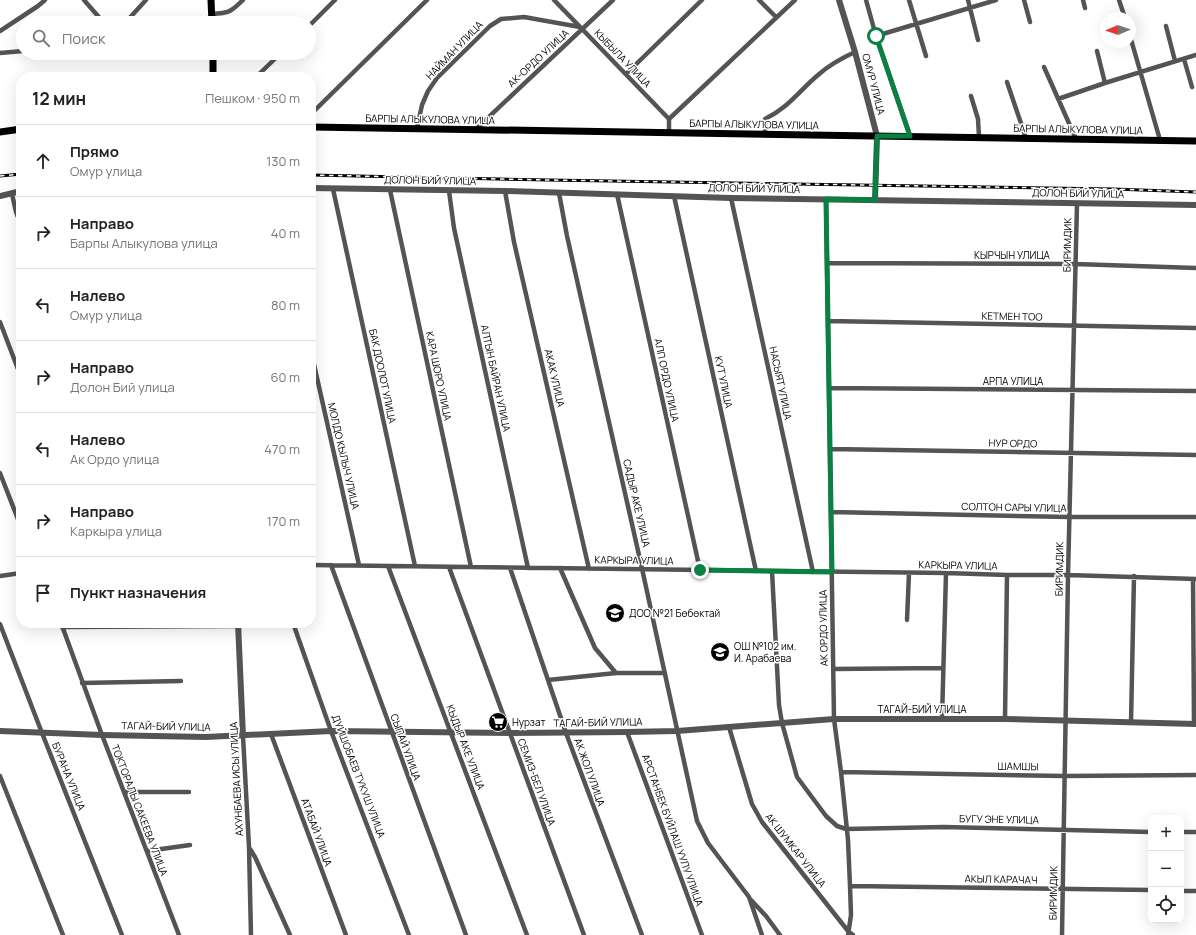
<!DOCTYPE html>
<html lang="ru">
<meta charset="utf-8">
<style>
body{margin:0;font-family:Manrope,sans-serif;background:#f6f6f6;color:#222}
.controls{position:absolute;right:12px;bottom:12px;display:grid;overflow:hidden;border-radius:8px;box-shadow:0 4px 16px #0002}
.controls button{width:36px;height:36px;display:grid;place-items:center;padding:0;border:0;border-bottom:1px solid #e0e0e0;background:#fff;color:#222;font:20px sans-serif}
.compass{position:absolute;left:1100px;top:12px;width:36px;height:36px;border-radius:50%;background:#fff;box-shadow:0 4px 16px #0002;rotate:268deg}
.stop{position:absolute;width:12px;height:12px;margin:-9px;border:3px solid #0b8043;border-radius:50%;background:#fff}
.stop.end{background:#0b8043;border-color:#fff;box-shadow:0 1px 4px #0008}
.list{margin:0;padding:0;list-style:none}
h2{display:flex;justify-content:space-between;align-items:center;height:52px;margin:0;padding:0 16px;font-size:17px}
h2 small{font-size:13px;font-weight:400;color:#767676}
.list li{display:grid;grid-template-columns:26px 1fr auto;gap:12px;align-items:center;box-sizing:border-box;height:72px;padding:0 16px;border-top:1px solid #e0e0e0}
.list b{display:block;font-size:15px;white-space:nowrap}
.list p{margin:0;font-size:13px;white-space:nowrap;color:#767676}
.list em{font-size:13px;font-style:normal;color:#767676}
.icon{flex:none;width:22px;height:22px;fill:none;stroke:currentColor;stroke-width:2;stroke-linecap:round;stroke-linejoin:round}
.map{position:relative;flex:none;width:1196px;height:935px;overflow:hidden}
.search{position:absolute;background:#fff;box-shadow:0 4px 16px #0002;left:16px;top:16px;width:300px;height:44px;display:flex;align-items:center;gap:10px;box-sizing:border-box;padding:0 14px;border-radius:22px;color:#767676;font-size:15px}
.panel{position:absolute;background:#fff;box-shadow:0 4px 16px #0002;left:16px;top:72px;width:300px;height:556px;border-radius:16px}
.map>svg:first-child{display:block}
</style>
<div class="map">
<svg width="1196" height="935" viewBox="0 0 1196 935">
<rect width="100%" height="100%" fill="#fff"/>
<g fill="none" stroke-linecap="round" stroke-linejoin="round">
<path stroke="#545454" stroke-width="4.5" d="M84 0 104 23
M554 0 669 119V133
M759 0 776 17
M866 0 876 36 910 136
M909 0 926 56
M968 0 978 40
M1024 0 1030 22
M1083 0 1085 8
M1119 0 1125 18
M212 14C229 13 231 12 243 0
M125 23 146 0
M309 26 335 0
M1166 26 1175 61
M0 31 38 6 45 0
M876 36 996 0
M1130 36 1160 140
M1097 51 1105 83 1196 55
M0 53 23 51
M1184 59 1192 87
M1044 67 1076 139
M626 74 702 0
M256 77 281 53
M1007 82 1026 138
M971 96 978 119 979 137
M1058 99 1105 83
M311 114 427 0
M669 119 795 0
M417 128 422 105 428 91 437 78 490 26 501 19 524 17 580 27
M476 129 613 0
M765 134V119C788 108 799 91 818 75 829 65 842 58 855 52
M333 189 415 566
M390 190 471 567
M449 191 454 228 528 568
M505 191 514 242 589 569
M559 193 567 236 641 564 697 821 708 843 749 897 762 935
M12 194 16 212 21 225
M617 194 700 570
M674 196 756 571
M731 198 813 572
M826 199 834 719 841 772 848 840 850 886 851 915 848 935
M827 263 1075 264 1196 268
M828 321 1196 328
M0 322 21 377
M311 351 359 565
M829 388 1196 391
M830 449 1196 455
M0 473 21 527
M831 512 1069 517H1196
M311 565 946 573 1007 575H1068L1196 579
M331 565 466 935
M388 566 527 935
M449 567 584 935
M510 568 566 733 642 935
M560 568 595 648 616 673
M772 571 779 705 782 723 797 777 826 816 837 826 846 829 944 827 1151 832
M0 576 21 573
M1193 579 1194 724
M907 620 909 573
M61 623 102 735 179 935
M293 623 331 731 409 935
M0 624 42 733 122 935
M62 627 238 626
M833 669 943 668
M548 680 616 673H665
M82 683 181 681
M942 719 946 573
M1005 719 1007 575
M1131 723 1134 576
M729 727 752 804 762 822 848 931 853 935
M627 732 702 935
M271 734 346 935
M243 736 249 847 251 935
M841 772 1064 776 1196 775
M0 776 63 935
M124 792H189
M1181 832H1196
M250 849 255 857 290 935
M147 851 190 845
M850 886 1151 890
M1181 891H1196
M751 900 766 916 780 935
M1062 935 1068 575 1077 204"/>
<path stroke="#545454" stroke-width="6" d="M839 0 855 52 877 136 875 200
M311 188 505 191 731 198 1196 205
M0 196 21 191
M238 623 243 736
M0 731 102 735 206 737 331 731 510 733 627 732 677 731 834 719H1005L1196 724"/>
<path stroke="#000" stroke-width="7" d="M211 0 212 23
M213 53V77
M311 127 1196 141
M0 132 21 129"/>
<g stroke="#000" stroke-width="3">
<path id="rail" d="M311 175 549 180 1113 189 1196 192
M0 176 21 174"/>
</g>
<use href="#rail" stroke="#fff" stroke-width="1.5" stroke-dasharray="4.5" stroke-linecap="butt"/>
</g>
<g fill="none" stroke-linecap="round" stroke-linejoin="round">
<path stroke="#0b8043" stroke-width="5" d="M700 570 832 572 826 199 875 200 877 136H910L876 36"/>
</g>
<defs>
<g id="school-disc" transform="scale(1)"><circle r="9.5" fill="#000" stroke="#fff"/><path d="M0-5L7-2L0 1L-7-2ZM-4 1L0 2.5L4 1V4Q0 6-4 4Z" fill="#fff"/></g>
<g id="supermarket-disc" transform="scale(1)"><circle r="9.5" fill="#000" stroke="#fff"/><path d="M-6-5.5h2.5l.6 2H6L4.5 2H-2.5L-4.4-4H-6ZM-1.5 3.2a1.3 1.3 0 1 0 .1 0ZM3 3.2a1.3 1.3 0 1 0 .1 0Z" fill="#fff"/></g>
</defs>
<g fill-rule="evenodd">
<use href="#school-disc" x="615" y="613"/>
<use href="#school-disc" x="720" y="652"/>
<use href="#supermarket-disc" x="498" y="722"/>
</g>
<g text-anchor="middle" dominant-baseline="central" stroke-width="3" stroke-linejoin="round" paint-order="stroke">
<g font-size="10" fill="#000" stroke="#fff">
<text transform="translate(454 50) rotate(-46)">НАЙМАН УЛИЦА</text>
<text transform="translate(538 58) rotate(-43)">АК-ОРДО УЛИЦА</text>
<text transform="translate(623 58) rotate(46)">КЫБЫЛА УЛИЦА</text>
<text transform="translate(874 84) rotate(75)">ОМУР УЛИЦА</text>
<text transform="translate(430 119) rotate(1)">БАРПЫ АЛЫКУЛОВА УЛИЦА</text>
<text transform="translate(754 124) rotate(1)">БАРПЫ АЛЫКУЛОВА УЛИЦА</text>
<text transform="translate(1078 129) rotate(1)">БАРПЫ АЛЫКУЛОВА УЛИЦА</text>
<text transform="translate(430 180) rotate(1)">ДОЛОН БИЙ УЛИЦА</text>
<text transform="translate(754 188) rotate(1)">ДОЛОН БИЙ УЛИЦА</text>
<text transform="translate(1078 193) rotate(1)">ДОЛОН БИЙ УЛИЦА</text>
<text transform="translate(1067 245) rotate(-89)">БИРИМДИК</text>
<text x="1012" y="255">КЫРЧЫН УЛИЦА</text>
<text transform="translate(1012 316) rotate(1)">КЕТМЕН ТОО</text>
<text transform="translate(383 376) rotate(78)">БАК ДООЛОТ УЛИЦА</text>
<text transform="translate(439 376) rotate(78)">КАРА ШОРО УЛИЦА</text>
<text transform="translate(496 378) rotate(78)">АЛТЫН БАЙРАН УЛИЦА</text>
<text transform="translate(555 378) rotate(77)">АКАК УЛИЦА</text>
<text transform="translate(667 380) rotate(78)">АЛП ОРДО УЛИЦА</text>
<text x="1013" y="381">АРПА УЛИЦА</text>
<text transform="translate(724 382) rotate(78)">КУТ УЛИЦА</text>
<text transform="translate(781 383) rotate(78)">НАСЫЯТ УЛИЦА</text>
<text transform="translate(1013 443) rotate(1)">НУР ОРДО</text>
<text transform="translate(344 456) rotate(77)">МОЛДО КЫЛЫЧ УЛИЦА</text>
<text transform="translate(637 503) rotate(77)">САДЫР АКЕ УЛИЦА</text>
<text transform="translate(1014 507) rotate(1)">СОЛТОН САРЫ УЛИЦА</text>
<text transform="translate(634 560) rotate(1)">КАРКЫРА УЛИЦА</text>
<text transform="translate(958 565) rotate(1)">КАРКЫРА УЛИЦА</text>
<text transform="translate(1059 569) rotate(-89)">БИРИМДИК</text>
<text transform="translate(823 628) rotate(-91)">АК ОРДО УЛИЦА</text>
<text x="922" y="709">ТАГАЙ-БИЙ УЛИЦА</text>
<text transform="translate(598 722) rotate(-1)">ТАГАЙ-БИЙ УЛИЦА</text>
<text transform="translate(166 726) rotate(1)">ТАГАЙ-БИЙ УЛИЦА</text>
<text transform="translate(406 747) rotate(70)">СЫПАЙ УЛИЦА</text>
<text transform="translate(466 747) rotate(69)">КЫДЫР АКЕ УЛИЦА</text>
<text transform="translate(1018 766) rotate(1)">ШАМШЫ</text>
<text transform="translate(590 772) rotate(70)">АК ЖОЛ УЛИЦА</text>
<text transform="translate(69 776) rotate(68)">БУРАНА УЛИЦА</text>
<text transform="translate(359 776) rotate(69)">ДУЙШОБАЕВ ТУКУШ УЛИЦА</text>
<text transform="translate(236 779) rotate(-93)">АХУНБАЕВА ИСЫ УЛИЦА</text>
<text transform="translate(537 782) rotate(70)">СЕМИЗ-БЕЛ УЛИЦА</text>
<text transform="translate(140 810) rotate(69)">ТОКТОРАЛЫ САКЕЕВА УЛИЦА</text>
<text transform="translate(999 819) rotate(1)">БУГУ ЭНЕ УЛИЦА</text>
<text transform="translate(673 830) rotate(70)">АРСТАНБЕК БУЙЛАШ УУЛУ УЛИЦА</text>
<text transform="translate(317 832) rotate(70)">АТАБАЙ УЛИЦА</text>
<text transform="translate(796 850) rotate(52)">АК ШУМКАР УЛИЦА</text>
<text transform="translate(1001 879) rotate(1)">АКЫЛ КАРАЧАЧ</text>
<text transform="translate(1053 893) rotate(-89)">БИРИМДИК</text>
</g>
<g font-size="10" fill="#000" stroke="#fff" text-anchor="start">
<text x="629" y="613">ДОО №21 Бөбөктай</text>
<text x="734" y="646">ОШ №102 им.<tspan x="734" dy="12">И. Арабаева</tspan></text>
<text x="512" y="722">Нурзат</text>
</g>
</g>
</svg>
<div class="controls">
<button>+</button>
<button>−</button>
<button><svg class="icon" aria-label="locate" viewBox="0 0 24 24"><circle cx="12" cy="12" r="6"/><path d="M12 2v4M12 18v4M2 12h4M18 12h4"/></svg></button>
</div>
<svg class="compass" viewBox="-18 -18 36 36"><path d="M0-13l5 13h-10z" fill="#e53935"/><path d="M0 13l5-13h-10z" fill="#767676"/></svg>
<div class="stop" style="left:876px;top:36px"></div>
<div class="stop end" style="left:700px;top:570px"></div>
<div class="search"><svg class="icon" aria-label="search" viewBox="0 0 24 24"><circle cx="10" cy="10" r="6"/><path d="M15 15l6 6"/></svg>Поиск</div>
<section class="panel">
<h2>12 мин<small>Пешком · 950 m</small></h2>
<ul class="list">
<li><svg class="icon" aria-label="ahead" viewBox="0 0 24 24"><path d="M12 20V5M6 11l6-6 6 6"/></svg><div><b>Прямо</b><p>Омур улица</p></div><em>130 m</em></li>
<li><svg class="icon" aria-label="right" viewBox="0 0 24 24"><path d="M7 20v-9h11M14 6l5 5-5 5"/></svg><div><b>Направо</b><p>Барпы Алыкулова улица</p></div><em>40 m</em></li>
<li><svg class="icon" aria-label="left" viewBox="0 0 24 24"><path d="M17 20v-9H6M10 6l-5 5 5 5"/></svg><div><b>Налево</b><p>Омур улица</p></div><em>80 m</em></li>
<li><svg class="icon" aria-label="right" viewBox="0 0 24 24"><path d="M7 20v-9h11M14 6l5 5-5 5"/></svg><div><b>Направо</b><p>Долон Бий улица</p></div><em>60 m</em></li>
<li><svg class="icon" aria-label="left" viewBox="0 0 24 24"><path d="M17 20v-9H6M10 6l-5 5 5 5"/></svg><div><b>Налево</b><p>Ак Ордо улица</p></div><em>470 m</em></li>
<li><svg class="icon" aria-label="right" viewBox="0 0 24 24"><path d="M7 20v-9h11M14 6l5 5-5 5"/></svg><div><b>Направо</b><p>Каркыра улица</p></div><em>170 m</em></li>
<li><svg class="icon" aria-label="arrive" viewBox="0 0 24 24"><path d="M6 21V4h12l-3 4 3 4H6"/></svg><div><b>Пункт назначения</b></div></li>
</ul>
</section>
</div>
